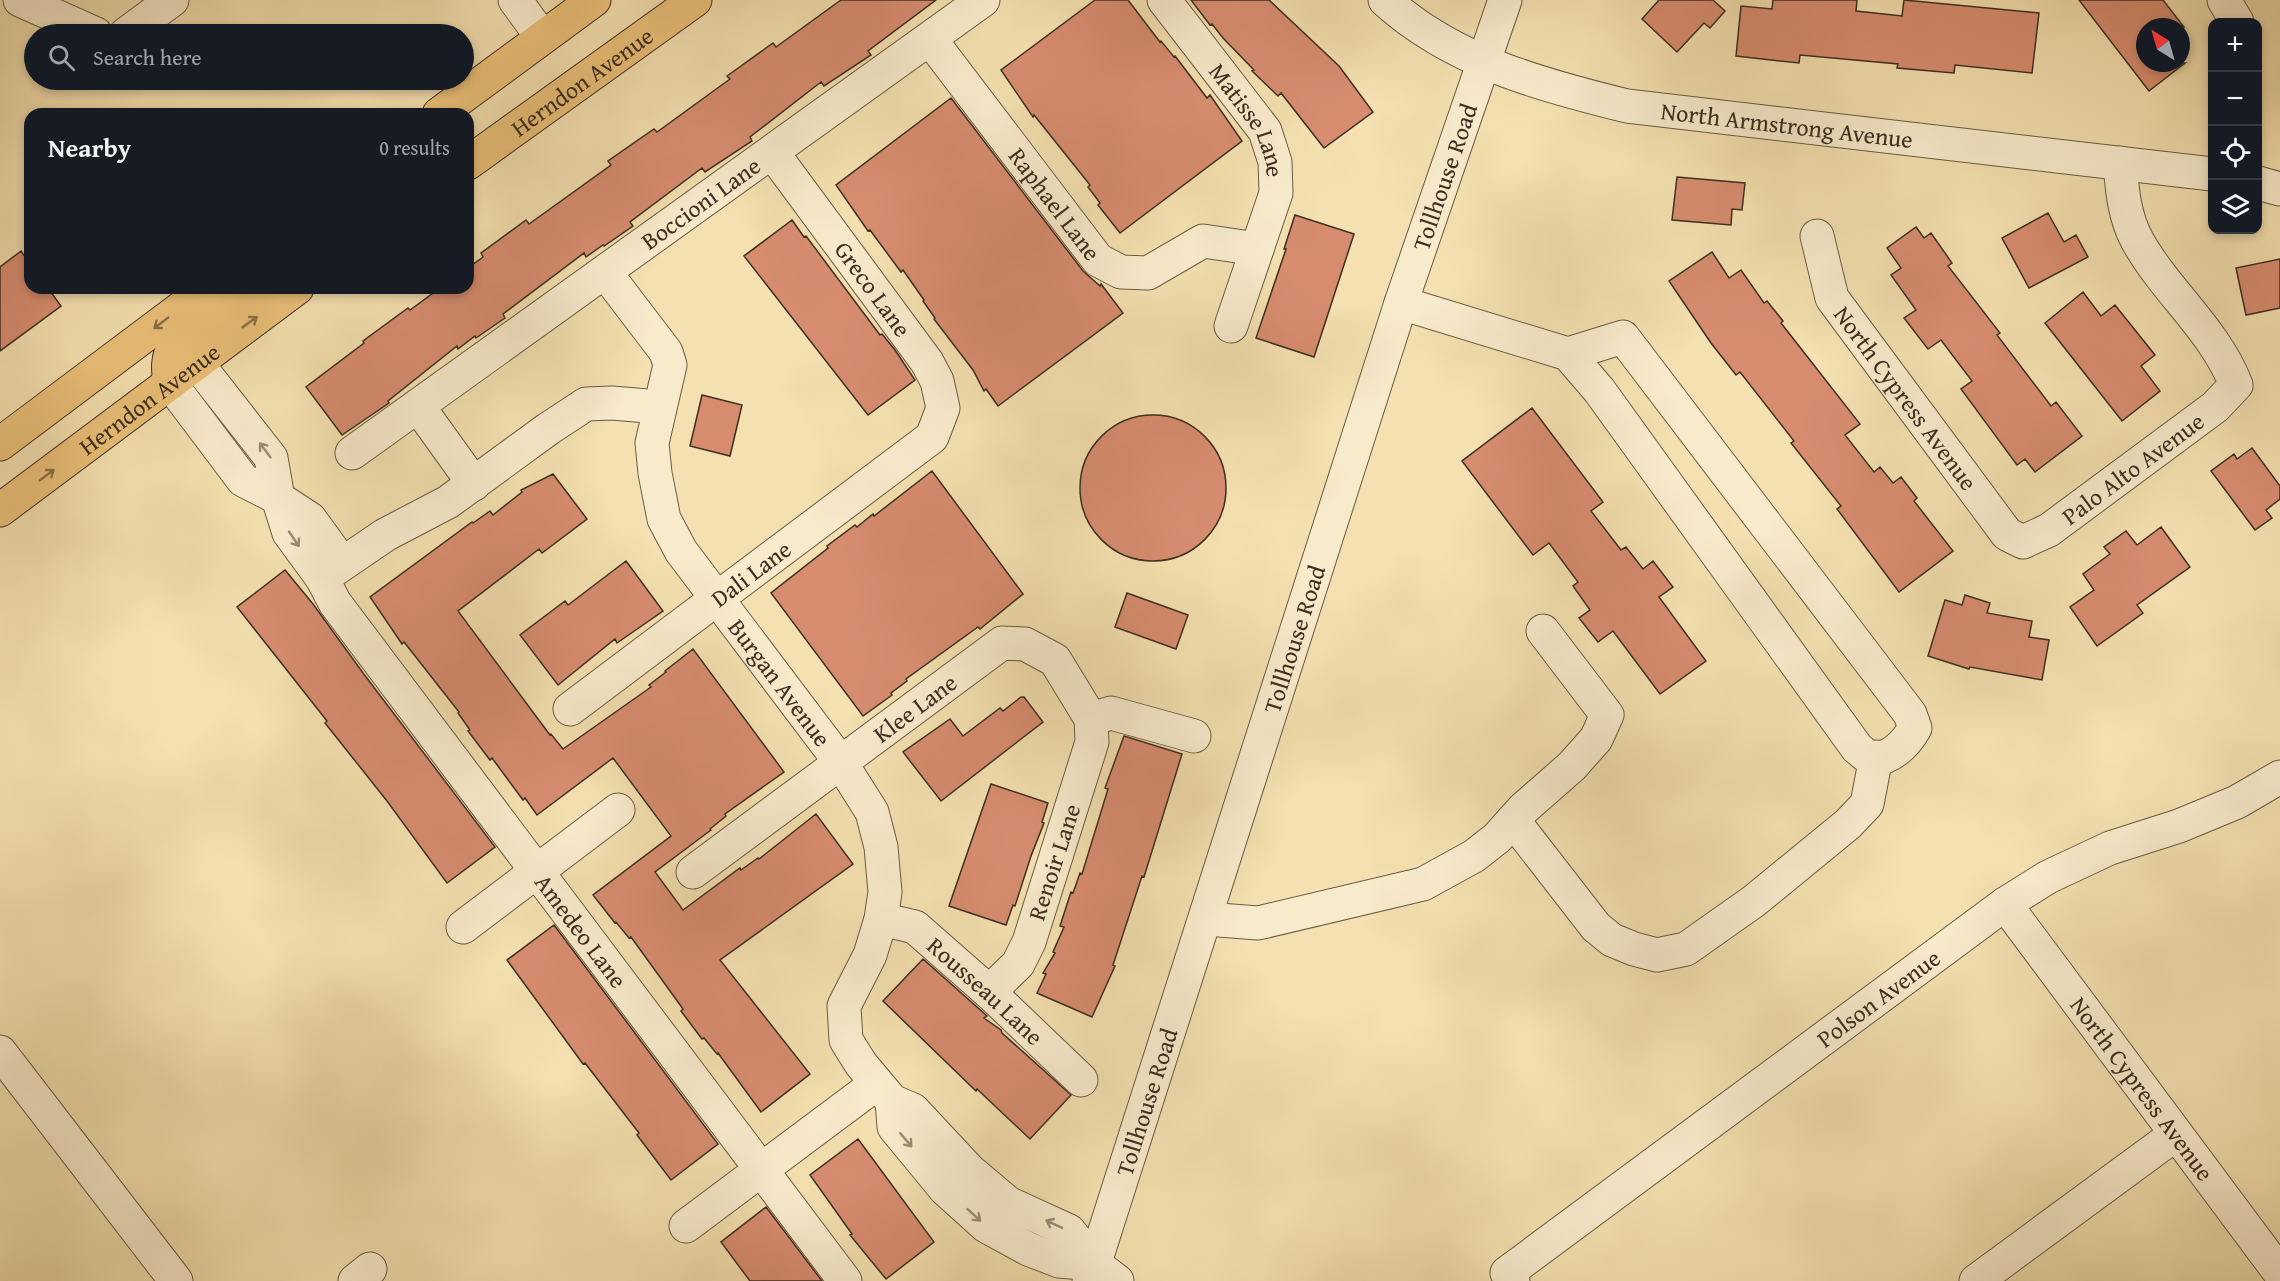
<!DOCTYPE html>
<meta charset="utf-8">
<style>
body{margin:0;font-family:"Gentium Book Plus",serif;background:#20242c;color:#f1f3f6}
.controls{position:absolute;right:18px;top:18px;display:grid;overflow:hidden;border-radius:12px;box-shadow:0 3px 9px #0003}
.controls button{width:54px;height:54px;display:grid;place-items:center;padding:0;border:0;border-bottom:2px solid #363941;background:#171b24;color:#f1f3f6;font:30px sans-serif}
.compass{position:absolute;left:2136px;top:18px;width:54px;height:54px;border-radius:50%;background:#171b24;box-shadow:0 3px 9px #0003;rotate:323deg}
.list{margin:0;padding:0;list-style:none}
h2{display:flex;justify-content:space-between;align-items:center;height:78px;margin:0;padding:0 24px;font-size:26px}
h2 small{font-size:20px;font-weight:400;color:#9ea1a6}
.icon{flex:none;width:33px;height:33px;fill:none;stroke:currentColor;stroke-width:2;stroke-linecap:round;stroke-linejoin:round}
.map{position:relative;flex:none;width:2280px;height:1281px;overflow:hidden}
.search{position:absolute;background:#171b24;box-shadow:0 3px 9px #0003;left:24px;top:24px;width:450px;height:66px;display:flex;align-items:center;gap:15px;box-sizing:border-box;padding:0 21px;border-radius:33px;color:#9ea1a6;font-size:22px}
.panel{position:absolute;background:#171b24;box-shadow:0 3px 9px #0003;left:24px;top:108px;width:450px;height:186px;border-radius:18px}
.map>svg:first-child{display:block}
</style>
<div class="map">
<svg width="2280" height="1281" viewBox="0 0 2280 1281">
<rect width="100%" height="100%" fill="#f4e0b0"/>
<filter id="stains"><feTurbulence type="fractalNoise" baseFrequency=".00333" numOctaves="4"/><feColorMatrix values="0 0 0 0 .2 0 0 0 0 .09 0 0 0 0 .02 0 0 0 .5 -.17"/></filter>
<radialGradient id="worn" r=".72"><stop offset=".6" stop-color="#630" stop-opacity="0"/><stop offset="1" stop-color="#630" stop-opacity=".3"/></radialGradient>
<path fill="#d78c70" stroke="#3c2f21" stroke-width="1.5" d="M841 0H936L868 51 871 55 824 86 821 82 750 137 752 141 705 172 702 168 630 222 633 226 604 246 603 245 586 257 584 253 503 314 505 318 476 338 475 336 458 349 457 346 388 401 389 403 342 435 306 387 364 343 363 341 408 308 410 310 440 288H468V268L483 257 481 253 526 220 529 224 611 165 608 161 654 129 657 132 730 79 727 76 773 43 776 47Z
M1095 0H1128L1160 42 1161 41 1174 57 1175 56 1207 98 1210 95 1242 141 1120 233 1098 205 1100 203 1088 187 1090 185 1034 115 1033 117 1001 70Z
M1191 0H1269L1339 66 1373 112 1324 148 1281 93 1278 96 1252 71 1254 70 1223 38 1212 24 1210 25Z
M1659 0H1713L1725 11 1710 28 1704 23 1677 52 1642 19Z
M1773 0H1857L1856 11 1902 16 1904 0 2039 13 2032 73 1955 65 1954 73 1897 68 1898 64 1800 55 1799 63 1736 56 1741 6 1772 9Z
M2079 0H2163L2184 27H2145V63H2185L2149 91Z
M951 98 1083 271 1100 286 1101 284 1123 313 998 406 986 389 984 391 973 370 934 319 935 318 923 301 924 300 903 270 901 272 870 230 868 231 836 185Z
M1677 177 1745 183 1742 210 1732 209 1731 225 1672 220Z
M2048 213 2064 242 2076 235 2088 257 2029 288 2002 238Z
M1295 215 1354 234 1314 357 1256 338 1286 249H1284Z
M792 220 804 237 806 236 880 335 882 334 895 350 915 380 868 415 744 256Z
M1916 227 1924 238 1931 233 1952 263 1948 266 2000 333 1997 335 2051 406 2056 402 2082 436 2035 472 2025 459 2017 465 1961 389 1972 381 1941 340 1928 349 1904 318 1916 310 1891 275 1901 268 1887 248Z
M21 251 30 264V288H48L61 306 0 351V267Z
M1712 252 1729 278 1741 270 1764 303 1767 301 1783 321 1781 323 1860 424 1845 435 1874 472 1880 467 1893 483 1901 477 1917 498 1914 501 1953 551 1899 592 1837 509 1841 506 1791 443 1794 441 1740 372 1736 375 1711 343 1669 281Z
M2280 259V308L2246 315 2236 268Z
M2083 292 2101 316 2115 305 2155 355 2141 366 2160 391 2122 421 2045 323Z
M702 395 742 405 730 456 690 446Z
M1532 408 1603 502 1591 511 1621 550 1626 547 1643 569 1653 561 1673 587 1659 597 1706 661 1660 694 1613 631 1598 642 1579 618 1590 610 1573 586 1578 582 1549 543 1533 555 1462 461Z
M1080 488a73 73 0 1 1 146 0a73 73 0 1 1-146 0Z
M2252 448 2280 486V499L2266 510 2272 518 2255 530 2211 471 2234 454 2237 459Z
M932 471 1023 594 980 629 978 627 906 679 907 681 891 693 892 695 863 716 771 593 828 548 827 546 855 525 857 527 873 514 874 516Z
M553 474 587 519 542 553 539 549 458 611 550 735 551 734 563 749 651 687 649 685 666 672 665 671 693 649 784 772 725 814 726 816 710 829 711 830 655 872 683 910 740 868 741 870 758 858 759 859 816 814 853 864 720 960 810 1074 761 1112 718 1053 717 1054 704 1038 702 1039 681 1011 683 1009 631 937 629 938 616 922 615 923 593 895 671 836 613 758 537 815 525 798 523 800 492 758 490 760 468 731 470 730 458 713 459 712 404 642 402 644 370 597 472 522 473 523 490 511 493 515 522 492 521 490Z
M2161 527 2190 567 2137 605 2143 613 2097 646 2070 607 2094 590 2083 574 2110 554 2104 547 2126 531 2137 545Z
M626 561 663 611 617 643 615 639 558 685 520 635 565 601 568 605Z
M285 570 313 604 363 673 495 847 447 883 387 801 325 723 327 721 237 607Z
M1127 593 1188 615 1176 649 1115 627Z
M1965 595 1990 603 1987 613 2032 621 2029 637 2049 640 2042 680 1970 667 1969 669 1928 656 1945 600 1962 605Z
M1021 697H1024L1043 722 941 801 903 752 950 719 963 736 1000 708 1003 711Z
M1124 736 1182 754 1144 877 1142 876 1113 965 1115 966 1092 1017 1037 993 1046 974 1043 973 1055 953 1053 952 1064 927 1060 926 1071 892 1073 893 1080 873 1082 874 1108 789 1105 788Z
M991 784 1048 803 1042 822 1044 823 1031 856 1015 906 1013 905 1006 925 949 906Z
M554 925 718 1144 671 1180 637 1135 639 1133 585 1063 583 1064 507 960Z
M923 959 987 1016 984 1018 1001 1030 1002 1033 1071 1095 1030 1139 977 1089 976 1091 883 1001Z
M858 1139 934 1242 886 1279 850 1235 852 1234 810 1175Z
M766 1207 822 1281H750L721 1242Z"/>
<g fill="none" stroke-linecap="round" stroke-linejoin="round">
<g stroke="#6a5b45" stroke-width="35">
<g id="minor">
<path d="M20 0 96 34"/>
<path d="M515 0 542 37"/>
<path id="s1" d="M1164 0 1265 131 1275 162 1276 193 1231 326"/>
<path id="s2" d="M1385 0C1452 61 1541 85 1627 106L2212 174"/>
<path d="M2224 0 2237 22"/>
<path d="M126 34 172 0"/>
<path id="s3" d="M930 39 1098 260 1121 272 1148 273 1203 241 1257 249"/>
<path d="M2258 183 2280 189"/>
<path id="s4" d="M1817 236 1832 298 2007 534 2023 542 2049 530 2215 407 2236 385C2215 330 2165 291 2137 240 2124 216 2122 189 2120 163"/>
<path id="s5" d="M605 272 666 352 670 365 652 443 655 473 664 519 681 551 841 763 872 812 881 847 885 892 881 919 870 955 844 1006 846 1040 861 1064 892 1101 913 1110 969 1170 1008 1203 1069 1231 1095 1264 1117 1281"/>
<path d="M1401 303 1568 354 1599 390 1857 748C1861 751 1865 756 1869 757 1889 763 1907 742 1915 728L1910 714 1623 337 1568 354"/>
<path d="M196 362 271 458 278 498 310 519 342 563"/>
<path d="M170 383 243 480 278 498 289 533 322 578"/>
<path d="M418 406 474 484"/>
<path id="s6" d="M659 407 612 403 586 404 548 429 448 502 385 535 322 578 335 603 845 1281"/>
<path id="s7" d="M352 453 983 0"/>
<path id="s8" d="M570 709 932 437 943 408 937 381 927 362 772 152"/>
<path d="M1091 719 1111 713 1194 736"/>
<path d="M1513 820 1596 927 1612 940 1634 949 1657 955 1686 949 1754 901 1848 824 1867 804 1876 757"/>
<path id="s9" d="M693 872 1002 643 1025 644 1055 660 1091 719 1092 742 1029 942 1018 964 989 992"/>
<path id="s10" d="M2005 904 2280 1273"/>
<path id="s11" d="M881 919 915 927 989 992 1081 1080"/>
<path d="M1206 919 1258 923 1423 884 1474 856 1497 838 1523 809 1572 766 1596 739 1607 715 1543 631"/>
<path d="M463 927 618 810"/>
<path d="M0 1052 176 1281"/>
<path d="M892 1101 894 1127 945 1189 986 1226 1028 1249 1059 1261 1095 1264"/>
<path d="M686 1226 876 1084"/>
<path d="M355 1281 370 1269"/>
<path id="s12" d="M1089 1281 1401 303 1505 0"/>
<path id="s13" d="M1513 1281 1507 1273 2005 904 2048 877 2110 848 2179 826 2237 802 2280 777"/>
<path d="M1976 1281 2176 1134"/>
</g>
</g>
<g stroke="#3c2f21" stroke-width="35">
<g id="major">
<path d="M439 114 594 0"/>
<path id="s14" d="M468 163 695 0"/>
<path d="M170 383C168 370 167 358 174 347 186 327 227 303 247 288"/>
<path d="M0 444 208 288"/>
<path id="s15" d="M0 510 297 288"/>
</g>
</g>
<use href="#minor" stroke="#f8ebcc" stroke-width="33"/>
<use href="#major" stroke="#eac078" stroke-width="33"/>
</g>
<defs><path id="oneway-shaft" d="M-6 0H5M1.5-3L5.5 0L1.5 3" fill="none" stroke-width="1.6" stroke-linecap="round" stroke-linejoin="round" transform="scale(1.5)"/></defs>
<g stroke="#8a7048">
<use href="#oneway-shaft" transform="translate(250 322) rotate(-36)"/>
<use href="#oneway-shaft" transform="translate(161 323) rotate(143)"/>
<use href="#oneway-shaft" transform="translate(47 475) rotate(-37)"/>
</g>
<g stroke="#9a8d76">
<use href="#oneway-shaft" transform="translate(265 450) rotate(-127)"/>
<use href="#oneway-shaft" transform="translate(294 539) rotate(56)"/>
<use href="#oneway-shaft" transform="translate(906 1140) rotate(50)"/>
<use href="#oneway-shaft" transform="translate(974 1215) rotate(42)"/>
<use href="#oneway-shaft" transform="translate(1054 1224) rotate(-155)"/>
</g>
<g text-anchor="middle" dominant-baseline="central" stroke-width="4.5" stroke-linejoin="round" paint-order="stroke">
<g font-size="24" fill="#3c2f21" stroke="#f8ebcc">
<text stroke="none"><textPath href="#s14" startOffset="140">Herndon Avenue</textPath></text>
<text stroke="none"><textPath href="#s1" startOffset="148">Matisse Lane</textPath></text>
<text stroke="none"><textPath href="#s2" startOffset="428">North Armstrong Avenue</textPath></text>
<text stroke="none"><textPath href="#s12" startOffset="1160">Tollhouse Road</textPath></text>
<text stroke="none"><textPath href="#s3" startOffset="207">Raphael Lane</textPath></text>
<text stroke="none"><textPath href="#s7" startOffset="429">Boccioni Lane</textPath></text>
<text transform="translate(873 289) rotate(54)">Greco Lane</text>
<text stroke="none"><textPath href="#s4" startOffset="188">North Cypress Avenue</textPath></text>
<text stroke="none"><textPath href="#s15" startOffset="186">Herndon Avenue</textPath></text>
<text stroke="none"><textPath href="#s4" startOffset="508">Palo Alto Avenue</textPath></text>
<text stroke="none"><textPath href="#s8" startOffset="226">Dali Lane</textPath></text>
<text stroke="none"><textPath href="#s12" startOffset="674">Tollhouse Road</textPath></text>
<text stroke="none"><textPath href="#s5" startOffset="472">Burgan Avenue</textPath></text>
<text stroke="none"><textPath href="#s9" startOffset="276">Klee Lane</textPath></text>
<text transform="translate(1054 862) rotate(-72)">Renoir Lane</text>
<text stroke="none"><textPath href="#s6" startOffset="828">Amedeo Lane</textPath></text>
<text stroke="none"><textPath href="#s11" startOffset="130">Rousseau Lane</textPath></text>
<text stroke="none"><textPath href="#s13" startOffset="472">Polson Avenue</textPath></text>
<text stroke="none"><textPath href="#s10" startOffset="230">North Cypress Avenue</textPath></text>
<text stroke="none"><textPath href="#s12" startOffset="188">Tollhouse Road</textPath></text>
</g>
</g>
<rect width="100%" height="100%" filter="url(#stains)"/>
<rect width="100%" height="100%" fill="url(#worn)"/>
</svg>
<div class="controls">
<button>+</button>
<button>−</button>
<button><svg class="icon" aria-label="locate" viewBox="0 0 24 24"><circle cx="12" cy="12" r="6"/><path d="M12 2v4M12 18v4M2 12h4M18 12h4"/></svg></button>
<button><svg class="icon" aria-label="layers" viewBox="0 0 24 24"><path d="M12 4l9 5-9 5-9-5zM3 14l9 5 9-5"/></svg></button>
</div>
<svg class="compass" viewBox="-18 -18 36 36"><path d="M0-13l5 13h-10z" fill="#e53935"/><path d="M0 13l5-13h-10z" fill="#9ea1a6"/></svg>
<div class="search"><svg class="icon" aria-label="search" viewBox="0 0 24 24"><circle cx="10" cy="10" r="6"/><path d="M15 15l6 6"/></svg>Search here</div>
<section class="panel">
<h2>Nearby<small>0 results</small></h2>
<ul class="list">
</ul>
</section>
</div>
